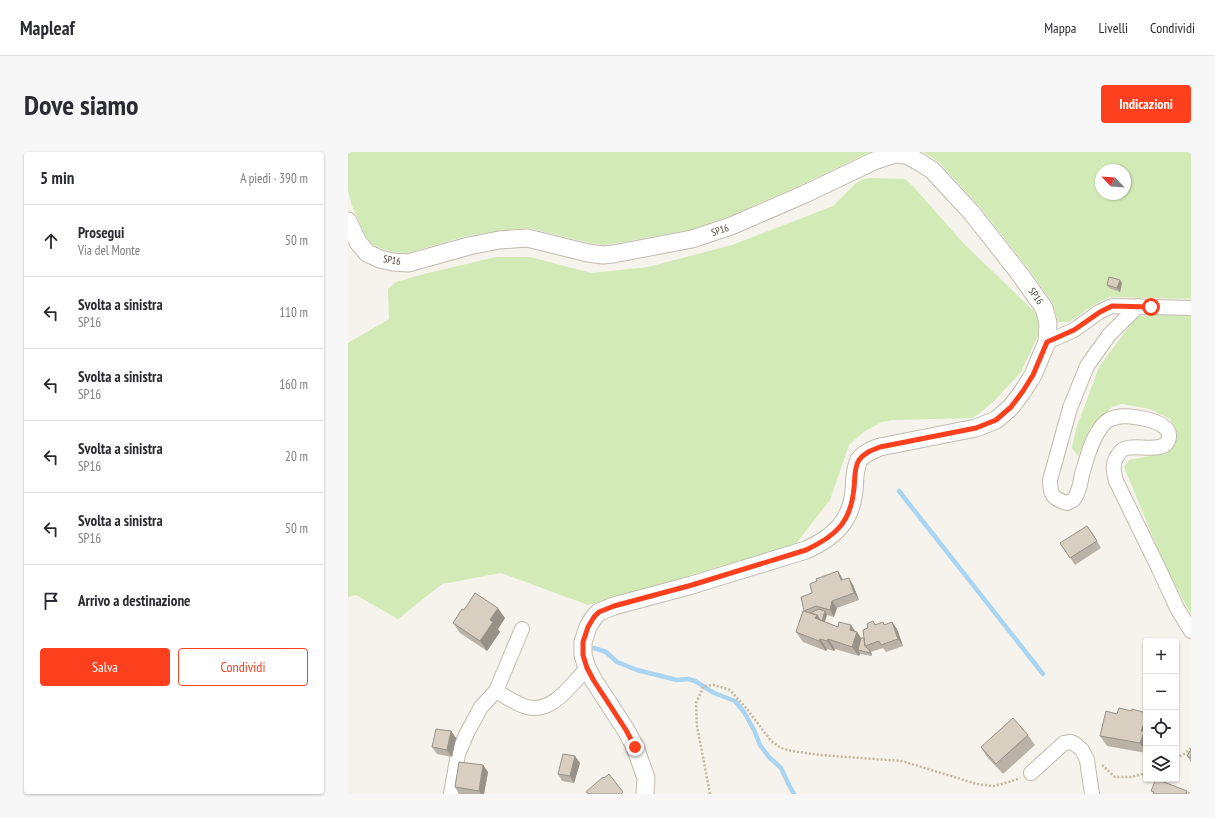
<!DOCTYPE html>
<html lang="it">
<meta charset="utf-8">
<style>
body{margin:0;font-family:"PT Sans Narrow",sans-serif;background:#f7f7f7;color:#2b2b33}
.controls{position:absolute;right:12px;bottom:12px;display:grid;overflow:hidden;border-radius:4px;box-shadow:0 1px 3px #0004}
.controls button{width:36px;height:36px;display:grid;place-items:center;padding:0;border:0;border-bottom:1px solid #e1e1e2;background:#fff;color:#2b2b33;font:20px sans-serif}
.compass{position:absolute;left:747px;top:12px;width:36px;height:36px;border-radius:50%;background:#fff;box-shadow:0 1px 3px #0004;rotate:295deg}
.stop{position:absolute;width:12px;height:12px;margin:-9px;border:3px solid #fc3f1d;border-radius:50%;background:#fff}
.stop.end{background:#fc3f1d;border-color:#fff;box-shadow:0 1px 4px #0008}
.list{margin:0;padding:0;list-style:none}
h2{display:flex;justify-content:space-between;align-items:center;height:52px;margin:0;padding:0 16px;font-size:17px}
h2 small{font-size:13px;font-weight:400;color:#7c7c81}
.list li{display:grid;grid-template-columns:26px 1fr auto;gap:12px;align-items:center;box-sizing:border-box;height:72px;padding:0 16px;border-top:1px solid #e1e1e2}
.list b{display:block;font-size:15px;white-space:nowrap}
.list p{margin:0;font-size:13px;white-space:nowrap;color:#7c7c81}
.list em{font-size:13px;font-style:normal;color:#7c7c81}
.actions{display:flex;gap:8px;padding:12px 16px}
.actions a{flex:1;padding:9px 0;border:1px solid #fc3f1d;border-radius:4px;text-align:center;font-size:14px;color:#fc3f1d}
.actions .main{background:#fc3f1d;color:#fff}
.icon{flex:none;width:22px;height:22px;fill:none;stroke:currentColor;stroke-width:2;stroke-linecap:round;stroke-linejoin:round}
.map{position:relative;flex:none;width:843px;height:642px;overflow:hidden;border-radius:4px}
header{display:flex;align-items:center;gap:24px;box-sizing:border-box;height:56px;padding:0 20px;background:#fff;border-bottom:1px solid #e1e1e2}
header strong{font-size:19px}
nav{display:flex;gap:22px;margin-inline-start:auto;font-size:14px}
.intro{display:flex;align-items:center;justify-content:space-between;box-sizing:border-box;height:96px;padding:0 24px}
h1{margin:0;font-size:28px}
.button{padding:10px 18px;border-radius:4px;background:#fc3f1d;color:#fff;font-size:14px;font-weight:700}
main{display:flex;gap:24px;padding:0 24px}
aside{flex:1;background:#fff;border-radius:4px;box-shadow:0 1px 3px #0004}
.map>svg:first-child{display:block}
</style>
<header>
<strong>Mapleaf</strong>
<nav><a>Mappa</a><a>Livelli</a><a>Condividi</a></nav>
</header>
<div class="intro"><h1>Dove siamo</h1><a class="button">Indicazioni</a></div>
<main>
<aside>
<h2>5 min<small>A piedi · 390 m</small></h2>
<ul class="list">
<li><svg class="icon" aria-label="ahead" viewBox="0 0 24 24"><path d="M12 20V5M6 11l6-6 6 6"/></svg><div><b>Prosegui</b><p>Via del Monte</p></div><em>50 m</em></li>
<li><svg class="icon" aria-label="left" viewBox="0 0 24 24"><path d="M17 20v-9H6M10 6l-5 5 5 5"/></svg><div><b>Svolta a sinistra</b><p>SP16</p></div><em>110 m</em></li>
<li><svg class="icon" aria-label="left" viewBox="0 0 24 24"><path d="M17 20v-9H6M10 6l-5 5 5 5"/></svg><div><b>Svolta a sinistra</b><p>SP16</p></div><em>160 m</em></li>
<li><svg class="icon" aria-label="left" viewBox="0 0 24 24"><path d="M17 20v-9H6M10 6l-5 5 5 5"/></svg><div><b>Svolta a sinistra</b><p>SP16</p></div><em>20 m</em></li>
<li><svg class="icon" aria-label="left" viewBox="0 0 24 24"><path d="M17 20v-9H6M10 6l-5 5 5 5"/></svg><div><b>Svolta a sinistra</b><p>SP16</p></div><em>50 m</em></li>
<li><svg class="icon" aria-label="arrive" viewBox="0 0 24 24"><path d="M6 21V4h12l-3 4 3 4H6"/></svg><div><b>Arrivo a destinazione</b></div></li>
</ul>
<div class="actions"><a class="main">Salva</a><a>Condividi</a></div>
</aside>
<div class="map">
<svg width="843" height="642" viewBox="0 0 843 642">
<rect width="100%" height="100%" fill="#f6f3ec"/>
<path fill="#d2eab5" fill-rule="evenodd" d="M0 0H522L453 33 380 65 342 78 264 92 255 93 242 91 180 76 150 79 119 84 59 101 46 100 35 97 25 93 18 85 4 54 0 39Z
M575 0H843V147L762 145 747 152 721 170H710L705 152 679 115 631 54 591 10ZM753 18H777V42H753Z
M525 26 557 27 565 34 616 92 691 164 694 175 673 220 647 248 632 261 624 266 544 268 534 270 517 279 501 293 482 348 447 393 240 453 153 421 94 432 50 467 8 443 0 445V191L41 167 40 137 48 130 80 121 148 105H182L243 121 300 115 384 93 485 54 507 32 515 27Z
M843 161V462L820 421 776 315 781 308 818 301 825 295 826 276 822 267 802 257 774 252 764 255 742 276 730 304 724 296 728 277 751 215 789 164Z"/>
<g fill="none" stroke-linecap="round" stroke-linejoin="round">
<path stroke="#a9d4f2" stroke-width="4.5" d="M551 339 695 522
M246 496 258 500 269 510 289 518 329 528 340 527 347 529 366 541 387 549 396 560 406 578 412 593 421 605 433 616 441 633 446 642"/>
<g stroke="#c2bbae" stroke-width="16">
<path id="minor" d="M790 154 761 183 739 214 722 256 702 328C702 343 705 347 719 351 721 350 723 349 725 348 730 343 733 329 734 322 739 307 742 290 752 277 755 271 762 266 769 265 780 262 822 268 821 284 820 304 788 291 776 297 773 298 770 303 768 306 764 314 766 321 768 329L811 417 829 456 843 479
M699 190 726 178 751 160 764 154 843 156
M148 539 174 477
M683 621 716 591 723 590 727 592 734 598 739 608 744 642
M103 642 110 602 119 581 133 555 148 539C157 544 168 552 179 555 204 562 224 532 239 516"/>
</g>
<g stroke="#c2bbae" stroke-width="19">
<path id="tertiary" d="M0 69 10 90 19 101 32 107 45 110 60 111 121 94 151 88 179 86 240 101 255 103 265 102 344 87 383 74 457 42 526 9 547 2 558 3 568 8 584 18 623 60 671 121 696 156 700 171 699 190 685 223 675 239 663 255 648 268 628 276 532 295C524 298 516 301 511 308 506 317 507 329 506 339 503 370 485 386 458 398L344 433 266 454 251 460 246 465 240 475 235 490V503L239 516 246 529 278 578 287 595 298 626 297 642"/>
</g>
<path stroke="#c4b79f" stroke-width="2.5" stroke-dasharray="2 2" stroke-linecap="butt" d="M828 606 836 602 843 596
M754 613 767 625H784L798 621
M836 639 843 642
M362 642 349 574 348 551 356 534 366 533 382 538 399 557 423 589 433 596 444 599 472 603 554 609 629 632 646 634 661 630 672 626"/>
<use href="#minor" stroke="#fff" stroke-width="14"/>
<use href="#tertiary" stroke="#fff" stroke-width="17"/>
</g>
<path fill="#bab2a6" d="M774 131 772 140 761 136 759 133Z
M744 380 753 396 727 413 712 391Z
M490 419 495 428 501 426 505 433 511 448 489 456 486 465 479 463 477 470 490 475 503 473 507 479 509 480 513 486H516L520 476 525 469 528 473H537L544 470 549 477 555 494 538 500 535 496 523 500 524 504 512 502 511 504 487 497 486 499 479 497 478 499 455 490 448 480 469 429Z
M116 458 157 466 150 477 152 480 139 499 112 481 105 471Z
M784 559 798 561V601L759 594 752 584 769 562Z
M103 579 108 586 104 605 89 602 84 595Z
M680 583 687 593 655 622 639 605 633 595Z
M843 597V610L839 604Z
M227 604 232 611 226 631 214 629 210 622Z
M135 613 140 620 136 642H111L107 635Z"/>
<path fill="#979187" d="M772 128 774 131 772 140 769 136Z
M490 419 494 426 498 435 493 428Z
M501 426 505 433 511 448 506 441Z
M484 449 489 456 486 465 482 458Z
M150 456 157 466 150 477 152 480 139 499 132 489 142 468Z
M477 459 479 463 474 476 467 466 469 463Z
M544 470 549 477 555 494 550 487Z
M503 473 508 481 509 480 516 490 510 498 512 502 511 504 504 495 502 478Z
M472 487 479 497 478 499 471 489Z
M480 487 487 497 486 499 479 489Z
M521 497 523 500 524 504 522 501Z
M798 566V600L792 591 793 579Z
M103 579 108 586 104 605 99 598Z
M227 604 232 611 226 631 222 624Z
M135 613 140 620 136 642H133L131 639Z"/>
<path fill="#d8cfc1" stroke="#979187" d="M761 125 772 128 769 136 759 133Z
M739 374 749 389 722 406 712 391Z
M490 419 493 428 501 426 506 441 484 449 482 458 468 454 456 459 453 445 464 441 462 432 469 429 468 427Z
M127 441 150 456 142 468 145 470 132 489 105 471 114 457 116 458Z
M471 457 477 459 474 469 472 468 469 463 462 461Z
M455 459 469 463 467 466 490 475 491 470 503 473 502 478 509 480 504 495 480 487 479 489 472 487 471 489 448 480Z
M525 469 527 473 535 470 536 473 544 470 550 487 533 493 531 489 517 494 515 478 520 476 519 472Z
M513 486H516L517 494 520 497H521L522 501 510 498Z
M771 556 784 559V557L798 561V566L793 579 796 580 792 591 752 584 758 559 769 562Z
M665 566 680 583 648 612 633 595Z
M88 577 103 579 99 598 84 595Z
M843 597V606L839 604Z
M215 602 227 604 222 624 210 622Z
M111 610 135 613 131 639 107 635Z
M261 622 275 640 273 642H241L238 640 255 625 256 626Z
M808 627 839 639 838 642H805L806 640 803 639Z"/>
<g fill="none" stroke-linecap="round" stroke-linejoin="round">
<path stroke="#fc3f1d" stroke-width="5" d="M287 595 278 578 246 529 239 516 235 503V490L240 475 246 465 251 460 266 454 344 433 458 398C488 384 503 370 506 336 507 327 506 316 511 308 516 301 524 298 532 295L628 276 648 268 663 255 675 239 685 223 699 190 726 178 752 160 764 154 803 155"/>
</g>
<g text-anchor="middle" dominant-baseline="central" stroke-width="3" stroke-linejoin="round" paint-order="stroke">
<g font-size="10" fill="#4b4439" stroke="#fff">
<text transform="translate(372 78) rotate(-19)">SP16</text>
<text transform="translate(44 108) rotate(9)">SP16</text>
<text transform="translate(688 144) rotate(55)">SP16</text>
</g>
</g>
</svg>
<div class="controls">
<button>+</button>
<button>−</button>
<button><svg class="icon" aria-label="locate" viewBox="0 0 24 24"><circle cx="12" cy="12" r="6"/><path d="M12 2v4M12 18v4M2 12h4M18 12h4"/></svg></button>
<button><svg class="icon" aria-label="layers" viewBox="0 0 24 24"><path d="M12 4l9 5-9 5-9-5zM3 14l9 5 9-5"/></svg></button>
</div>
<svg class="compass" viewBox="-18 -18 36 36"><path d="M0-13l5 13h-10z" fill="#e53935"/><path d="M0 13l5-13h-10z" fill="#7c7c81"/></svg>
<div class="stop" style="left:803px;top:155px"></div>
<div class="stop end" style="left:287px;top:595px"></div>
</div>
</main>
